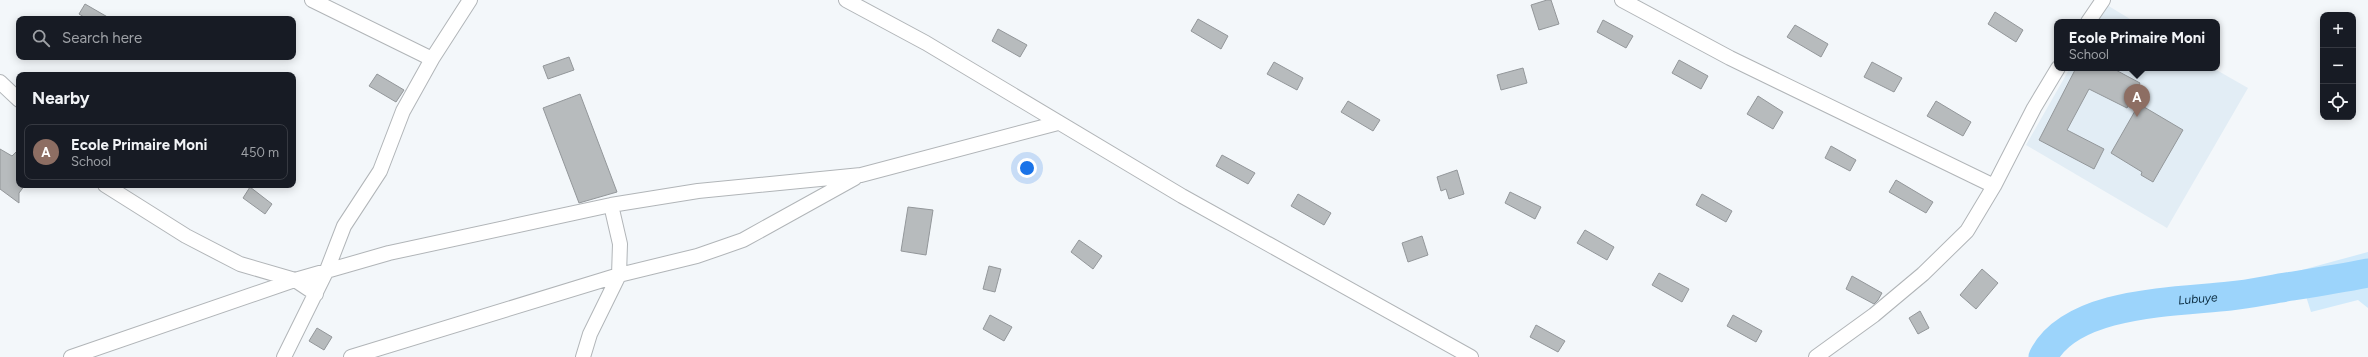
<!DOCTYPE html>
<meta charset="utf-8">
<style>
body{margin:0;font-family:Figtree,sans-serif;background:#20242c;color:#f1f3f6}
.controls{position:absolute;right:12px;top:12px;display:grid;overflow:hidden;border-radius:8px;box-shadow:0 2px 10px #0003}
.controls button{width:36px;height:36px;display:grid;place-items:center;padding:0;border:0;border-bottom:1px solid #363941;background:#171b24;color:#f1f3f6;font:20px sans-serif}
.you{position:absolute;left:1027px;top:168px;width:14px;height:14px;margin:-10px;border:3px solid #fff;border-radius:50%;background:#1a73e8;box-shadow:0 0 0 6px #1a73e833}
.badge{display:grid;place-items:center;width:26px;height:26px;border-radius:50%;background:#136d9d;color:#fff;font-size:13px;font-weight:700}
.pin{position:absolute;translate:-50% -33px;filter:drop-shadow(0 1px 2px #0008)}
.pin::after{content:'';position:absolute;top:21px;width:14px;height:12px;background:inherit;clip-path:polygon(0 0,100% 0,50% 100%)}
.popup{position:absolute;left:2054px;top:19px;width:166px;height:52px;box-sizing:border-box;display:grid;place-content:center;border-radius:8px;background:#171b24;filter:drop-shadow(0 1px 3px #0005);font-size:13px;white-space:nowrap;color:#9ea1a6}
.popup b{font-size:15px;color:#f1f3f6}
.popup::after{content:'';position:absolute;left:50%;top:100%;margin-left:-8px;border:8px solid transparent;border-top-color:#171b24}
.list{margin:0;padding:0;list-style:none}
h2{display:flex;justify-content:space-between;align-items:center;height:52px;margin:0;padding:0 16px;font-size:17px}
h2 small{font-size:13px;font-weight:400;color:#9ea1a6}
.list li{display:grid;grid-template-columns:26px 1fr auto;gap:12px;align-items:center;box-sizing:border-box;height:56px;margin:0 8px 8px;padding:0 8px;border:1px solid #363941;border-radius:8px}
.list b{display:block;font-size:15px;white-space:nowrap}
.list p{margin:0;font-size:13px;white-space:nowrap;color:#9ea1a6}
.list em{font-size:13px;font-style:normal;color:#9ea1a6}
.icon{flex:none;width:22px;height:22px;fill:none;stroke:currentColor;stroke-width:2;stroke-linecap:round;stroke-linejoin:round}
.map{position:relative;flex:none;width:2368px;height:357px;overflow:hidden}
.search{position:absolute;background:#171b24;box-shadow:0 2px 10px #0003;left:16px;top:16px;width:280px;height:44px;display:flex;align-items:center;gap:10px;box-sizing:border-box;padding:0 14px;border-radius:8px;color:#9ea1a6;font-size:15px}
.panel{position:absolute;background:#171b24;box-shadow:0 2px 10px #0003;left:16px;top:72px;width:280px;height:116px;border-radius:8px}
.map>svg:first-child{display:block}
</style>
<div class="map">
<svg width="2368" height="357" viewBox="0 0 2368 357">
<rect width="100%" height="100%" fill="#f3f7fa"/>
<path fill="#e2edf5" d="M2107 5 2135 22H2097Z
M2070 68H2213L2248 88 2167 228 2026 145Z"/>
<path fill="#d1eafb" d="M2368 252V308L2358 300 2311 312 2298 271Z"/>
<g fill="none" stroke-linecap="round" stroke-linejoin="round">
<path stroke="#9cd4fb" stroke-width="29" id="s1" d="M2043 357C2071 301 2176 302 2230 296 2251 294 2272 289 2293 286 2318 282 2343 278 2368 273"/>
</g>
<path fill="#b7bbbd" stroke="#93979a" d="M1547 0H1551L1559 24 1539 30 1531 5Z
M85 4 111 19H87L79 14Z
M1995 12 2023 30 2016 42 1988 24Z
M1198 19 1228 36 1221 49 1191 31Z
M1603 20 1633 36 1626 48 1597 32Z
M1795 25 1828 44 1821 57 1787 37Z
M998 29 1027 45 1020 57 992 41Z
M569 57 574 70 548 79 543 66Z
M1679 60 1708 76 1701 89 1672 73Z
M1274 62 1303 78 1297 90 1267 74Z
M1872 62 1902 78 1894 92 1864 77Z
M1523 68 1527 83 1501 90 1497 75Z
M2076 68H2112L2140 83 2127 108 2089 89 2067 130 2104 149 2094 169 2039 140Z
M377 74 404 90 396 102 369 86Z
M580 94 617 192 579 203 543 108Z
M1758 96 1783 112 1773 129 1747 114Z
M1348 101 1380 120 1373 131 1341 112Z
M1936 101 1971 122 1963 136 1927 116Z
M2139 104 2183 130 2153 182 2141 175 2142 172 2111 153Z
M1831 146 1856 160 1850 171 1825 158Z
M0 149 12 156 19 149V185H25L19 193V203L0 189Z
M1222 155 1255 173 1248 184 1216 166Z
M1457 170 1464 194 1449 199 1446 189 1441 191 1437 177Z
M1896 180 1933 202 1926 213 1889 192Z
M250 187 272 204 265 214 243 198Z
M1510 192 1541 207 1535 219 1505 203Z
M1298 194 1331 213 1324 225 1291 206Z
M1702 194 1732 211 1726 222 1696 205Z
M908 207 933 210 926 255 901 251Z
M1585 230 1614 247 1607 260 1577 243Z
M1422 236 1428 255 1408 262 1402 243Z
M1079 240 1102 256 1093 269 1071 252Z
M989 266 1001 269 995 292 983 289Z
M1982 269 1998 283 1976 309 1960 295Z
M1659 273 1689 289 1682 302 1652 285Z
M1852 276 1882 293 1878 300 1874 304 1846 289Z
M1920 311 1929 328 1918 334 1909 318Z
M990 315 1012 327 1004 341 983 329Z
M1733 315 1762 331 1756 342 1727 326Z
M1536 325 1565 341 1558 352 1530 337Z
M317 328 332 337 324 350 309 341Z"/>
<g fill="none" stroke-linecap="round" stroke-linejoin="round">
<g stroke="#b1b5b8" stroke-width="16">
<path id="street" d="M312 0 432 59
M846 0 926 43 1182 196 1471 357
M1622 0 1730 58 1994 186
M2088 22 2103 0
M0 82 19 100
M105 185 186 236 240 264 295 280 316 294
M71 357 295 280 389 253 611 205 698 191 861 175 1058 123
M284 357 327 270 344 226 380 171 403 111 432 59 470 0
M351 357 619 275 697 256 743 240 855 178
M583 357 590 334 619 275 620 244 611 205
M1816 357 1874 315 1923 274 1967 231 1994 186 2034 108 2058 68"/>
</g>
<use href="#street" stroke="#fff" stroke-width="14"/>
</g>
<g text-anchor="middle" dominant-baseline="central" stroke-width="3" stroke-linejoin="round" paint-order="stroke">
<g font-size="12" font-style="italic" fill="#0b2c40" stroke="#fff">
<text stroke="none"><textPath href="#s1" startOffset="172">Lubuye</textPath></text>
</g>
</g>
</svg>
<div class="controls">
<button>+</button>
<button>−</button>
<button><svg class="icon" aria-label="locate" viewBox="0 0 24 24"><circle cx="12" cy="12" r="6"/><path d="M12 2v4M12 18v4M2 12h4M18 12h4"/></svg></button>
</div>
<div class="you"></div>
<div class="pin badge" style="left:2137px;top:117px;background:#8d6e63">A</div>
<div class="popup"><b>Ecole Primaire Moni</b>School</div>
<div class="search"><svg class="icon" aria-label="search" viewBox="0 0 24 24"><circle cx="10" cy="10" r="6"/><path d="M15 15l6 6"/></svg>Search here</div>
<section class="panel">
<h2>Nearby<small></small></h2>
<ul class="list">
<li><span class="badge" style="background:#8d6e63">A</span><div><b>Ecole Primaire Moni</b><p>School</p></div><em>450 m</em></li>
</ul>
</section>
</div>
